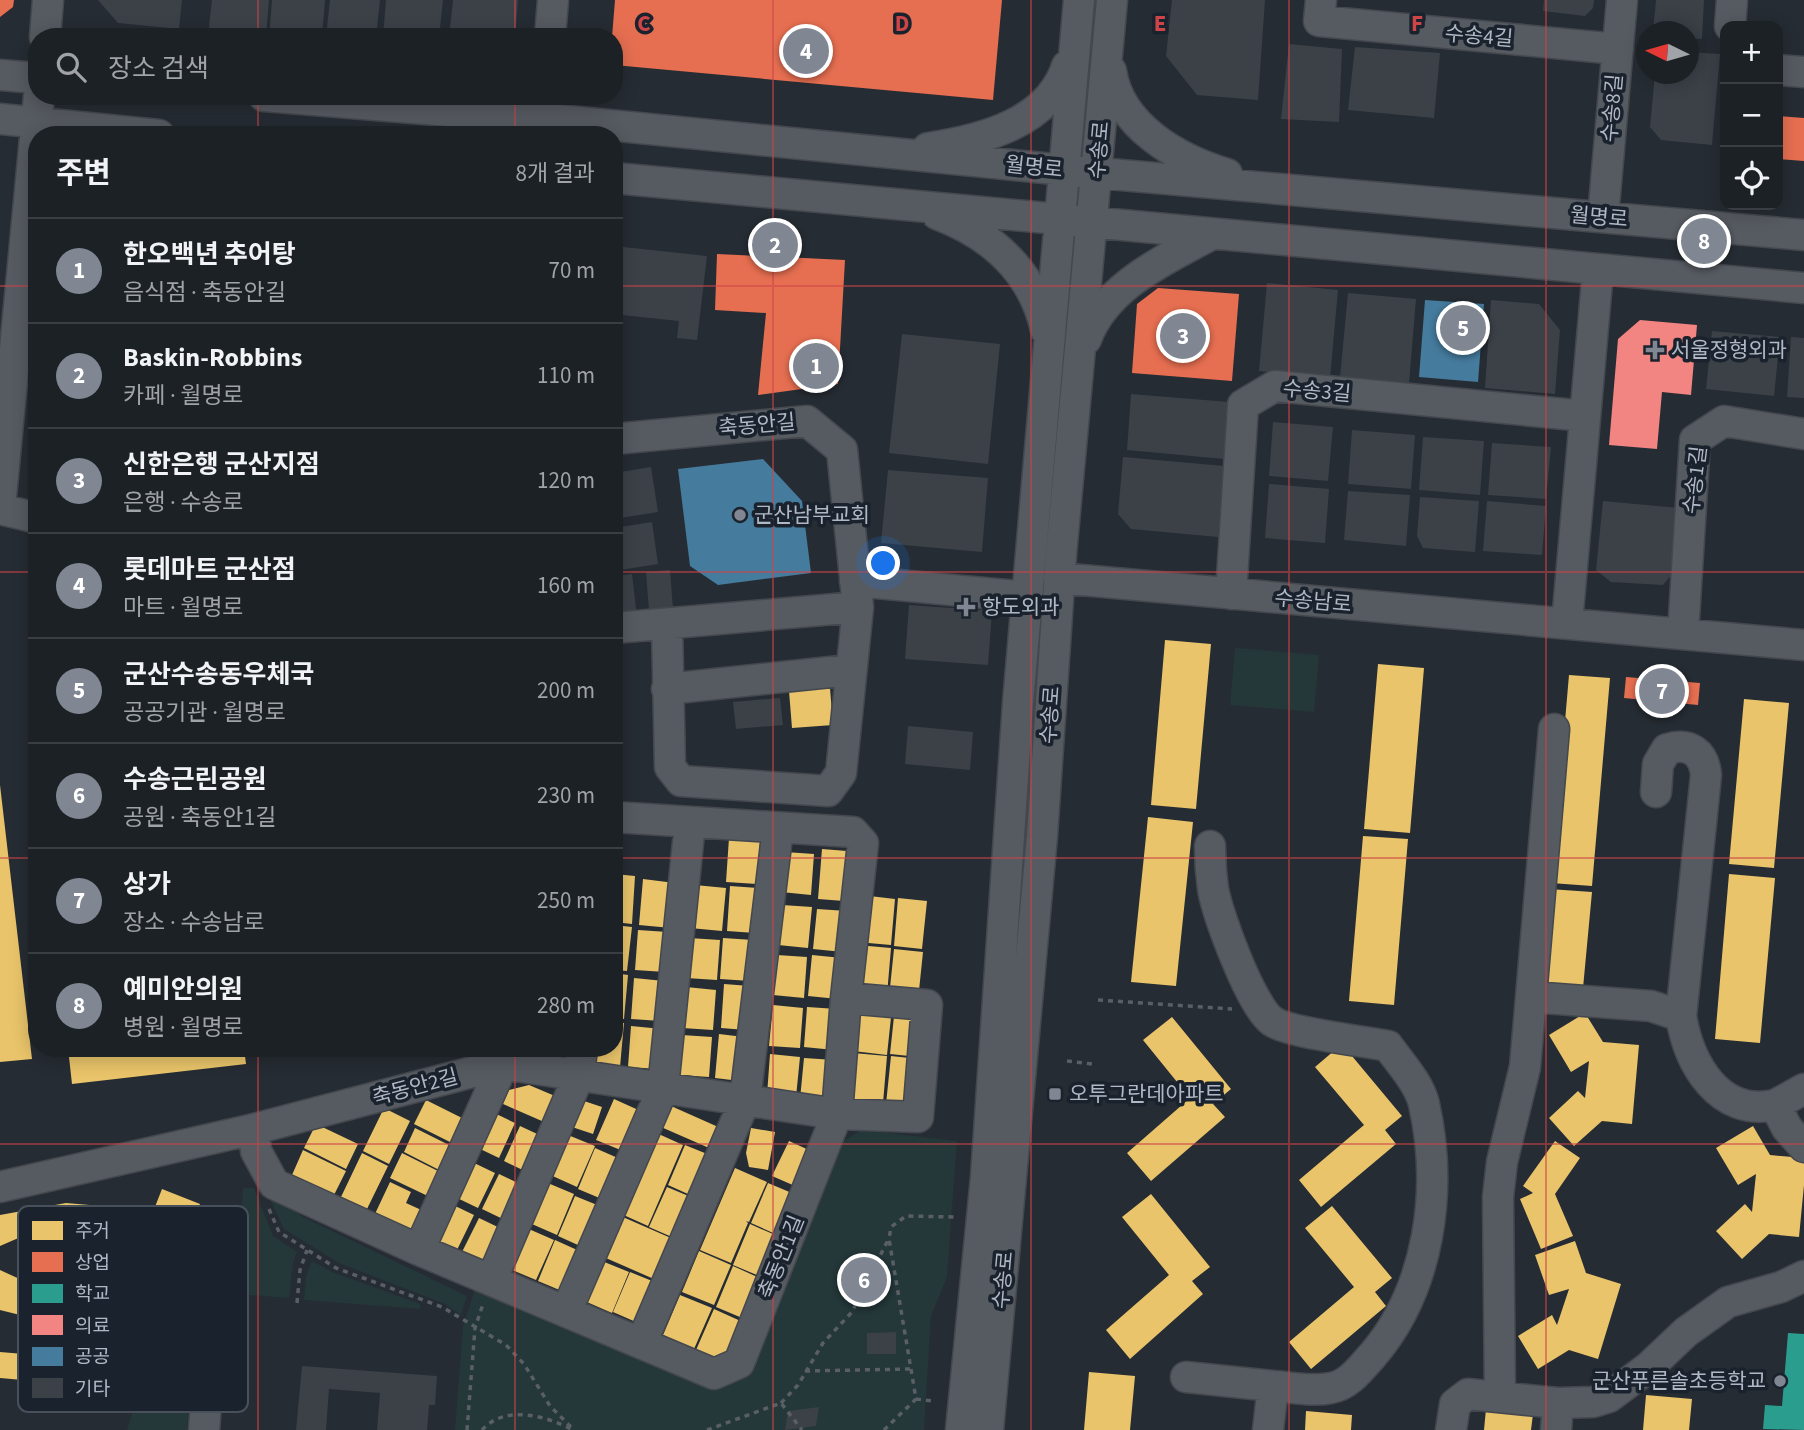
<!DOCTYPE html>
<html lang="ko">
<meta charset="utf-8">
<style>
body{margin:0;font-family:"Source Sans 3","Noto Sans KR",sans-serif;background:#25292e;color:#f1f3f6}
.controls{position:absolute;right:21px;top:21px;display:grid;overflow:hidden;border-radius:14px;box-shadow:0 4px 18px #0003}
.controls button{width:63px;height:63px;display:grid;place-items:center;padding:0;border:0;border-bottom:2px solid #3a3e43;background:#1c2126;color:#f1f3f6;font:35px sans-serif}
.compass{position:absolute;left:1636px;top:21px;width:63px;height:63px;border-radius:50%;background:#1c2126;box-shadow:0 4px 18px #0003;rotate:275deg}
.you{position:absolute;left:884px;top:564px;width:24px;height:24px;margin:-18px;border:5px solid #fff;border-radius:50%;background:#1a73e8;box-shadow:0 0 0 10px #1a73e833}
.badge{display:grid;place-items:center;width:46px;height:46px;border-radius:50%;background:#808792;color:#fff;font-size:23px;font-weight:700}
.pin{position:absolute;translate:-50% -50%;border:4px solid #fff;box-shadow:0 2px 7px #0006}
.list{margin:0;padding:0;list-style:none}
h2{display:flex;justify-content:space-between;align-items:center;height:91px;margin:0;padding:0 28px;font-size:30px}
h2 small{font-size:23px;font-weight:400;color:#a0a3a7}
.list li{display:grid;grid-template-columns:46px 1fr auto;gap:21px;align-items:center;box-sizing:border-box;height:105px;padding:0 28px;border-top:2px solid #3a3e43}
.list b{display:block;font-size:26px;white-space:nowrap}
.list p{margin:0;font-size:23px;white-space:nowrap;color:#a0a3a7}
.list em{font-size:23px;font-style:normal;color:#a0a3a7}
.icon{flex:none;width:38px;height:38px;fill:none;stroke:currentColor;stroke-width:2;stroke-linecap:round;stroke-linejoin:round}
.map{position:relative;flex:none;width:1804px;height:1430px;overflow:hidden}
.search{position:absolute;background:#1c2126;box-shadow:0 4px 18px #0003;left:28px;top:28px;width:595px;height:77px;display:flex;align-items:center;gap:18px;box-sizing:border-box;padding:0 24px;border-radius:28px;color:#a0a3a7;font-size:26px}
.panel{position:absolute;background:#1c2126;box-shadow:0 4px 18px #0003;left:28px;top:126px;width:595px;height:931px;border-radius:28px}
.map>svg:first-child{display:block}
</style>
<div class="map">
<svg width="1804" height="1430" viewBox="0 0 1804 1430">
<rect width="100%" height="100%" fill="#262c33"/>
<path fill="#243739" d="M1235 648 1319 655 1314 712 1230 705Z
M862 1130 957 1141 947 1277 931 1316 924 1430H455L463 1326 477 1283 716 1385 840 1143Z
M243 1188H254L273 1236 297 1252 293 1263 289 1298 236 1294Z
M266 1191 303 1217 467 1296 461 1315 445 1304 339 1263 284 1229Z
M312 1261 332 1272 420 1304V1309L304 1300 306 1276Z
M149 1356 192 1363 187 1430H127Z"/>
<path fill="#e9c46a" d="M1165 640 1211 644 1196 809 1151 805Z
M1378 664 1424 668 1410 833 1364 829Z
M1569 675 1610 678 1592 886 1551 883Z
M830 688 833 725 792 728 789 691Z
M1744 699 1789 703 1774 868 1729 864Z
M0 785 32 1059 0 1062Z
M1148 817 1193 822 1176 986 1131 982Z
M1363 836 1408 839 1394 1005 1349 1001Z
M729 838 760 840 757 884 726 882Z
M822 849 847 851 844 901 818 899Z
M785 852 814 854 811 895 781 892Z
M614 874 635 876 632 924 614 922Z
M1729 874 1775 878 1760 1043 1715 1039Z
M643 879 675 883 671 928 639 925Z
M695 885 726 888 722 931 690 928Z
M730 886 758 888 755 933 727 931Z
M1549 889 1592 892 1583 988 1540 985Z
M861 895 895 899 891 945 857 942Z
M898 898 927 901 922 949 894 946Z
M782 905 812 907 808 948 778 945Z
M817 909 847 911 843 952 813 949Z
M614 925 632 927 627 971 614 970Z
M638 930 668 932 665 972 635 970Z
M689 938 720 940 717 980 686 978Z
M723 938 753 940 750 981 720 979Z
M857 945 891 948 887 995 853 992Z
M894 949 923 952 918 1000 889 997Z
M777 955 807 957 804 998 773 995Z
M812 955 842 958 838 999 808 996Z
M614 973 628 975 624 1019 614 1018Z
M634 978 664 981 661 1021 631 1019Z
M724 984 750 986 746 1030 721 1028Z
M686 987 716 990 713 1030 682 1028Z
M773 1005 803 1008 800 1048 769 1046Z
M858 1005 892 1008 887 1055 853 1051Z
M807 1007 837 1009 834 1050 804 1047Z
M895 1007 924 1010 919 1057 890 1054Z
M1585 1013 1603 1042 1639 1045 1632 1124 1602 1121 1574 1146 1549 1118 1578 1091 1585 1098 1589 1061 1571 1072 1549 1035Z
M1172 1017 1231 1089 1213 1104 1225 1117 1151 1181 1127 1153 1190 1098 1143 1040Z
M614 1022 624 1023 620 1067 594 1064 596 1048H614Z
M631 1026 662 1029 659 1069 628 1067Z
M719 1034 744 1037 740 1081 715 1078Z
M682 1035 712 1037 709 1077 679 1075Z
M1342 1044 1402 1116 1385 1130 1396 1144 1321 1207 1299 1180 1364 1125 1315 1067Z
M68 1048H244L246 1064 72 1084Z
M853 1053 887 1056 883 1103 849 1100Z
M770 1054 800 1057 796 1097 767 1095Z
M891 1056 919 1059 914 1107 886 1104Z
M804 1058 834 1060 830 1101 800 1099Z
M529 1085 562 1099 551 1125 503 1104 509 1090Z
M578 1099 602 1107 593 1134 569 1126Z
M614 1099 645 1113 628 1153 596 1140Z
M426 1100 468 1121 456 1145 414 1124Z
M671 1106 725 1130 716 1151 661 1127Z
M384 1108 410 1121 389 1164 363 1151Z
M490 1111 515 1123 499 1158 474 1146Z
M316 1124 358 1144 346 1169 304 1148Z
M520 1126 546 1138 529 1173 504 1161Z
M1753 1126 1770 1155 1804 1158V1185L1799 1237 1769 1234 1742 1259 1716 1231 1745 1204 1752 1212 1756 1174 1738 1185 1716 1148Z
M415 1128 457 1149 445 1173 404 1152Z
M751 1128 775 1132 768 1170 749 1167 746 1153Z
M652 1131 683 1145 648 1226 617 1212Z
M563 1133 595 1146 577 1187 546 1173Z
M789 1141 811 1151 795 1186 772 1176Z
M1555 1141 1580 1158 1555 1194 1573 1236 1541 1249 1520 1199 1533 1193 1523 1186Z
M685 1145 717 1158 699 1199 668 1185Z
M595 1148 627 1162 609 1202 578 1189Z
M303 1150 346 1171 334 1195 292 1175Z
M362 1153 388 1166 367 1209 341 1197Z
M402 1153 444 1174 432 1198 390 1178Z
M470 1161 495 1173 478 1208 453 1196Z
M735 1168 767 1182 749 1222 746 1221 748 1223 731 1263 700 1250Z
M499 1174 524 1186 507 1221 482 1209Z
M543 1181 574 1194 557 1235 525 1221Z
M390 1182 411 1192 406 1203 430 1214 419 1238 374 1216Z
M768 1183 799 1196 782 1237 751 1223Z
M667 1187 698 1200 681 1241 649 1227Z
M162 1189 200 1204 164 1293 199 1307 181 1351 136 1332 143 1317 136 1314 93 1323 66 1322 62 1359 92 1361 90 1386 0 1378V1352L36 1355 40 1320 0 1310V1270L37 1287 88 1292 130 1287 145 1281 150 1269 132 1262 141 1242 115 1235 42 1232 23 1236 0 1246V1215L66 1203 113 1207 151 1217Z
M1151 1194 1210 1267 1192 1281 1203 1294 1130 1359 1106 1330 1169 1275 1122 1217Z
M575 1196 607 1209 589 1250 558 1236Z
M449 1203 474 1215 457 1250 432 1238Z
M1332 1206 1392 1278 1375 1292 1386 1306 1311 1369 1289 1342 1354 1287 1305 1228Z
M616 1214 680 1242 663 1283 599 1255Z
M479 1218 504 1230 487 1265 462 1252Z
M750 1224 782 1238 764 1278 733 1265Z
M522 1226 554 1240 536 1280 505 1267Z
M555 1240 586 1254 569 1294 538 1281Z
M1575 1241 1586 1273 1621 1284 1598 1359 1569 1350 1538 1369 1518 1336 1552 1315 1557 1325 1569 1289 1549 1295 1535 1255Z
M699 1251 731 1265 714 1305 682 1292Z
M597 1259 629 1272 612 1313 580 1299Z
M733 1266 764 1280 747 1320 716 1307Z
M630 1272 662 1285 645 1326 613 1312Z
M680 1295 712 1308 694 1349 663 1335Z
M714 1309 745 1323 728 1363 696 1350Z
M1089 1372 1135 1376 1130 1430H1084Z
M1646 1395 1692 1399 1689 1430H1643Z
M1486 1409 1533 1414 1531 1430H1484Z
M1306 1411 1352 1415 1351 1430H1305Z"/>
<path fill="#e76f51" d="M0 0H14L13 7 0 17Z
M615 0H1002L993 100 614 65 612 37Z
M1778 116 1804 118V161L1778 159Z
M717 254 845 260 838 384 758 395 766 313 715 310Z
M1158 288 1239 294 1232 381 1132 373 1137 304Z
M1626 677 1700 683 1698 705 1624 698Z"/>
<path fill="#2a9d8f" d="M1788 1333 1804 1334V1430L1763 1429 1765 1405 1782 1406Z"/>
<path fill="#f28482" d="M1640 320 1697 325 1691 395 1662 392 1657 449 1609 445 1618 339Z"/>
<path fill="#457b9d" d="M1425 300 1484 304 1478 382 1419 377Z
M763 459 802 501 811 573 718 585 690 566 678 469Z"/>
<path fill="#3b4147" d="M98 0H182L179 29 118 23Z
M212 0H269L266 37 208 35Z
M272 0H325L322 37H269Z
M330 0H380L376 37H326Z
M386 0H443L439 37H383Z
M453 0H518L515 37H449Z
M1172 0H1265L1258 100 1197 95 1166 56Z
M1544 0H1594L1593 8 1585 16 1543 11Z
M1656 0H1704L1702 39 1688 38V32H1653Z
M1289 44 1342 49 1339 122 1281 119Z
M1355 47 1440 53 1434 118 1348 110Z
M1688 52 1720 54 1712 145 1661 140 1650 127 1655 74H1688Z
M614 246 707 256 697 340 677 338 679 321 622 315 619 340 614 339Z
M1267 283 1338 290 1330 378 1259 371Z
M1348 293 1416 299 1409 383 1340 377Z
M1491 300 1539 304 1560 330 1555 394 1485 388Z
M1712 331 1780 337 1774 396 1706 389Z
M902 334 1000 344 988 464 889 453Z
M1791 337 1804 338V398L1787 397Z
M1131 394 1229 402 1224 459 1127 450Z
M1273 422 1333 427 1328 481 1269 476Z
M1352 430 1415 435 1411 489 1348 484Z
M1423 437 1484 441 1480 495 1419 490Z
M1492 443 1551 447 1546 499 1488 495Z
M1123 457 1224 466 1218 537 1131 529 1118 514Z
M651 467 658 512 614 519V473Z
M888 470 988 478 982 552 881 543Z
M1269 484 1329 489 1325 543 1265 538Z
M1348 491 1410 495 1406 546 1344 540Z
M1420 497 1479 501 1475 552 1423 548 1417 536Z
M1487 501 1546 506 1542 555 1483 551Z
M1603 501 1679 508 1673 573 1663 585 1611 582 1596 570Z
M652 522 658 564 614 571V528Z
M670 570 673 609 649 611 646 572Z
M632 574 637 617 614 620V576Z
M909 605 992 611 988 665 905 659Z
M780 698 783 725 736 729 733 702Z
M908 726 973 732 970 770 905 764Z
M896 1332V1354H867V1333Z
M302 1366 437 1376 435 1405H429L427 1430H377L380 1393 329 1389 326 1430H296Z
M819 1407 816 1426 785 1430 788 1411Z"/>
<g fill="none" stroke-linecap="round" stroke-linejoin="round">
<g stroke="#44484e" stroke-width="33">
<path id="minor" d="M1321 0 1319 21 1618 49
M1730 26 1732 0
M45 37 48 0
M550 37 553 0
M1778 70 1804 72
M1111 71C1119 126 1177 159 1227 174
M0 75 37 78
M264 96 548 119 1064 170 1804 235
M0 119 159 135
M928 148C982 140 1049 123 1067 66
M614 178 1804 288
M937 214C992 235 1033 271 1046 330
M1603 217 1622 0
M1086 339C1106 285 1165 260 1212 234
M614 439 807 421 842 450 858 607 841 773 828 791 681 781 670 767 667 624
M0 507 39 96
M0 509 37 518
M1059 578 1804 645
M855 581 1027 597
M1231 594 1243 405 1275 386 1585 416
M1567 623 1598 270
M614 628 858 607
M1683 634 1695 440 1724 421 1804 434
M667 689 850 670
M1656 792 1658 764 1667 749C1690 742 1704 753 1706 775L1681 1016C1689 1064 1719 1117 1775 1105L1787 1128 1804 1147
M1210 846C1210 861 1211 875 1213 889 1218 916 1251 1006 1272 1021 1288 1033 1364 1041 1388 1046 1400 1063 1419 1083 1424 1104 1443 1189 1430 1289 1372 1356 1361 1368 1349 1385 1331 1388 1312 1392 1291 1387 1273 1386L1268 1430
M1531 997 1651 1006 1681 1016
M1775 1105 1804 1089
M254 1129 256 1151 274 1184 419 1250 714 1374 739 1363 837 1114 846 998 863 843 853 832 614 817
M0 1187 254 1129 503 1064 837 1114 918 1117 927 1005 846 998
M419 1250 503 1064 502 1052
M492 1279 579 1075 582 1048
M567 1310 663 1088 690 823
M642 1342 745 1100 778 828
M1186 1377 1273 1386
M1500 1397 1498 1197 1502 1162 1525 1067 1554 729
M204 1430 209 1364
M961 1430 986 1177 1018 703 1079 0
M988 1430 1042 836 1061 555 1112 0
M1451 1430 1455 1404 1468 1394 1558 1403
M1556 1430 1558 1403 1593 1402 1609 1397 1649 1367 1686 1332 1728 1302 1781 1287 1804 1276"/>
</g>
<path stroke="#595f65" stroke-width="3.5" stroke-dasharray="5 5" stroke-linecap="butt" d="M1098 1000 1232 1009
M1067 1061 1092 1064
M269 1209 279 1232 336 1268 442 1307 506 1345 524 1364 550 1406 574 1430
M297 1303 300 1270 307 1250
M805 1371 911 1369
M916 1399 932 1401
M781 1403 798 1385 823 1343 852 1312 888 1240
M467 1430 475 1328 483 1304
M482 1430C504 1405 544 1415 571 1429
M707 1430 781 1403 802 1430
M884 1430 916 1399 889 1239 891 1227 906 1216 957 1217"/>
<use href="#minor" stroke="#565a61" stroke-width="30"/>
</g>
<path fill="none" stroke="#ce4547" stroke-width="2" stroke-opacity="0.55" d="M258 0V37M515 0V37M773 0V1430M1031 0V1430M1289 0V1430M1546 0V1430M258 96V135M515 96V135M0 286H37M614 286H1804M0 572H37M614 572H1804M0 858H37M614 858H1804M258 1048V1430M515 1048V1430M0 1144H1804"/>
<g fill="#808792" stroke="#1a232d" stroke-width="2.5">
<path d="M1651.5 339.5h7v7h7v7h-7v7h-7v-7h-7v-7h7z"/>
<circle cx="740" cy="515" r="7"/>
<path d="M962.5 596.5h7v7h7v7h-7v7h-7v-7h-7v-7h7z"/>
<rect x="1048" y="1087" width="14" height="14" rx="3.5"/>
<circle cx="1780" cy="1381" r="7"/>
</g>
<g text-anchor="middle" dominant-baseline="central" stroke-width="7" stroke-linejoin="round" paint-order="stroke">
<g font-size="21" fill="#b0b8c5" stroke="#1a232d">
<text transform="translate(1479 36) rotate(5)">수송4길</text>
<text transform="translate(1612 108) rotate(-85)">수송8길</text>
<text transform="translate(1099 150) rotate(-85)">수송로</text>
<text transform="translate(1034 167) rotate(6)">월명로</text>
<text transform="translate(1599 217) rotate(5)">월명로</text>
<text transform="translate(1317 391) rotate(5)">수송3길</text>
<text transform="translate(757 425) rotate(-5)">축동안길</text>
<text transform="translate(1695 480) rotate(-83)">수송1길</text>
<text transform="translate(1313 601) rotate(5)">수송남로</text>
<text transform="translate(1050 715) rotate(-86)">수송로</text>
<text transform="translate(415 1087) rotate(-15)">축동안2길</text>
<text transform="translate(781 1257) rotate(-68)">축동안1길</text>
<text transform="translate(1003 1280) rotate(-85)">수송로</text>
</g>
<g font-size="21" fill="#b0b8c5" stroke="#1a232d" text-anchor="start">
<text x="1671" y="350">서울정형외과</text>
<text x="754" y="515">군산남부교회</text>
<text x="982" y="607">항도외과</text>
<text x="1069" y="1094">오투그란데아파트</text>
<text x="1766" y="1381" text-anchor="end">군산푸른솔초등학교</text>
</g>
</g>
<rect x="18" y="1206" width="230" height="206" rx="10" fill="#1a232d" stroke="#47505b" stroke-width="2"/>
<rect x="32" y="1221" width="31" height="19" fill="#e9c46a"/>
<rect x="32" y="1252" width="31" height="20" fill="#e76f51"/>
<rect x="32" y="1284" width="31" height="19" fill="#2a9d8f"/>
<rect x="32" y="1315" width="31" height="20" fill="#f28482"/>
<rect x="32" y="1347" width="31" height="19" fill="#457b9d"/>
<rect x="32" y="1378" width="31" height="20" fill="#3b4147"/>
<g font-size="19" fill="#b0b8c5">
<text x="75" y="1237">주거</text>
<text x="75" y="1269">상업</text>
<text x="75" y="1300">학교</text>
<text x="75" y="1332">의료</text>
<text x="75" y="1363">공공</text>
<text x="75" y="1395">기타</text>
</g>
<g font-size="23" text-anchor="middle" font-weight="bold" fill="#ce4547" stroke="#1a232d" stroke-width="7" stroke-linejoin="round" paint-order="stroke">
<text x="644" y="31">C</text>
<text x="902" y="31">D</text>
<text x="1160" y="31">E</text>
<text x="1417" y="31">F</text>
</g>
</svg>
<div class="controls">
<button>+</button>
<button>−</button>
<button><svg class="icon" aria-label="locate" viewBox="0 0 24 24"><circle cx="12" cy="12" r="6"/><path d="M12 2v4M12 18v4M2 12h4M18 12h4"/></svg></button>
</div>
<svg class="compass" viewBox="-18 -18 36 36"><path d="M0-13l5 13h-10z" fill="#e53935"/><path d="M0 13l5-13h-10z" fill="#a0a3a7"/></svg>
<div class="you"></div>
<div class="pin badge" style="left:816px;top:366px">1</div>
<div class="pin badge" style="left:775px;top:245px">2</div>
<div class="pin badge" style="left:1183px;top:336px">3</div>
<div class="pin badge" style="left:806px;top:51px">4</div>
<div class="pin badge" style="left:1463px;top:328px">5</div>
<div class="pin badge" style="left:864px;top:1280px">6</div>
<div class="pin badge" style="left:1662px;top:691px">7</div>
<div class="pin badge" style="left:1704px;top:241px">8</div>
<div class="search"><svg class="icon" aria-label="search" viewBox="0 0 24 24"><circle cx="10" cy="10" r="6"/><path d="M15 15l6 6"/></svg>장소 검색</div>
<section class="panel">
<h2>주변<small>8개 결과</small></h2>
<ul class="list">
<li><span class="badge">1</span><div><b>한오백년 추어탕</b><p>음식점 · 축동안길</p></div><em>70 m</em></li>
<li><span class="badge">2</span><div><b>Baskin-Robbins</b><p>카페 · 월명로</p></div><em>110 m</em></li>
<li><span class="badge">3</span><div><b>신한은행 군산지점</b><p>은행 · 수송로</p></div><em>120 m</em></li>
<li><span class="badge">4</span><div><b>롯데마트 군산점</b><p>마트 · 월명로</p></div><em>160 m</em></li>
<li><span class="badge">5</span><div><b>군산수송동우체국</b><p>공공기관 · 월명로</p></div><em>200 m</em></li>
<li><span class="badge">6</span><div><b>수송근린공원</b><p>공원 · 축동안1길</p></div><em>230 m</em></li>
<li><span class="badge">7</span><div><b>상가</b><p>장소 · 수송남로</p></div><em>250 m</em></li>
<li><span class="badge">8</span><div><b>예미안의원</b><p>병원 · 월명로</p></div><em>280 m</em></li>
</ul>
</section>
</div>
